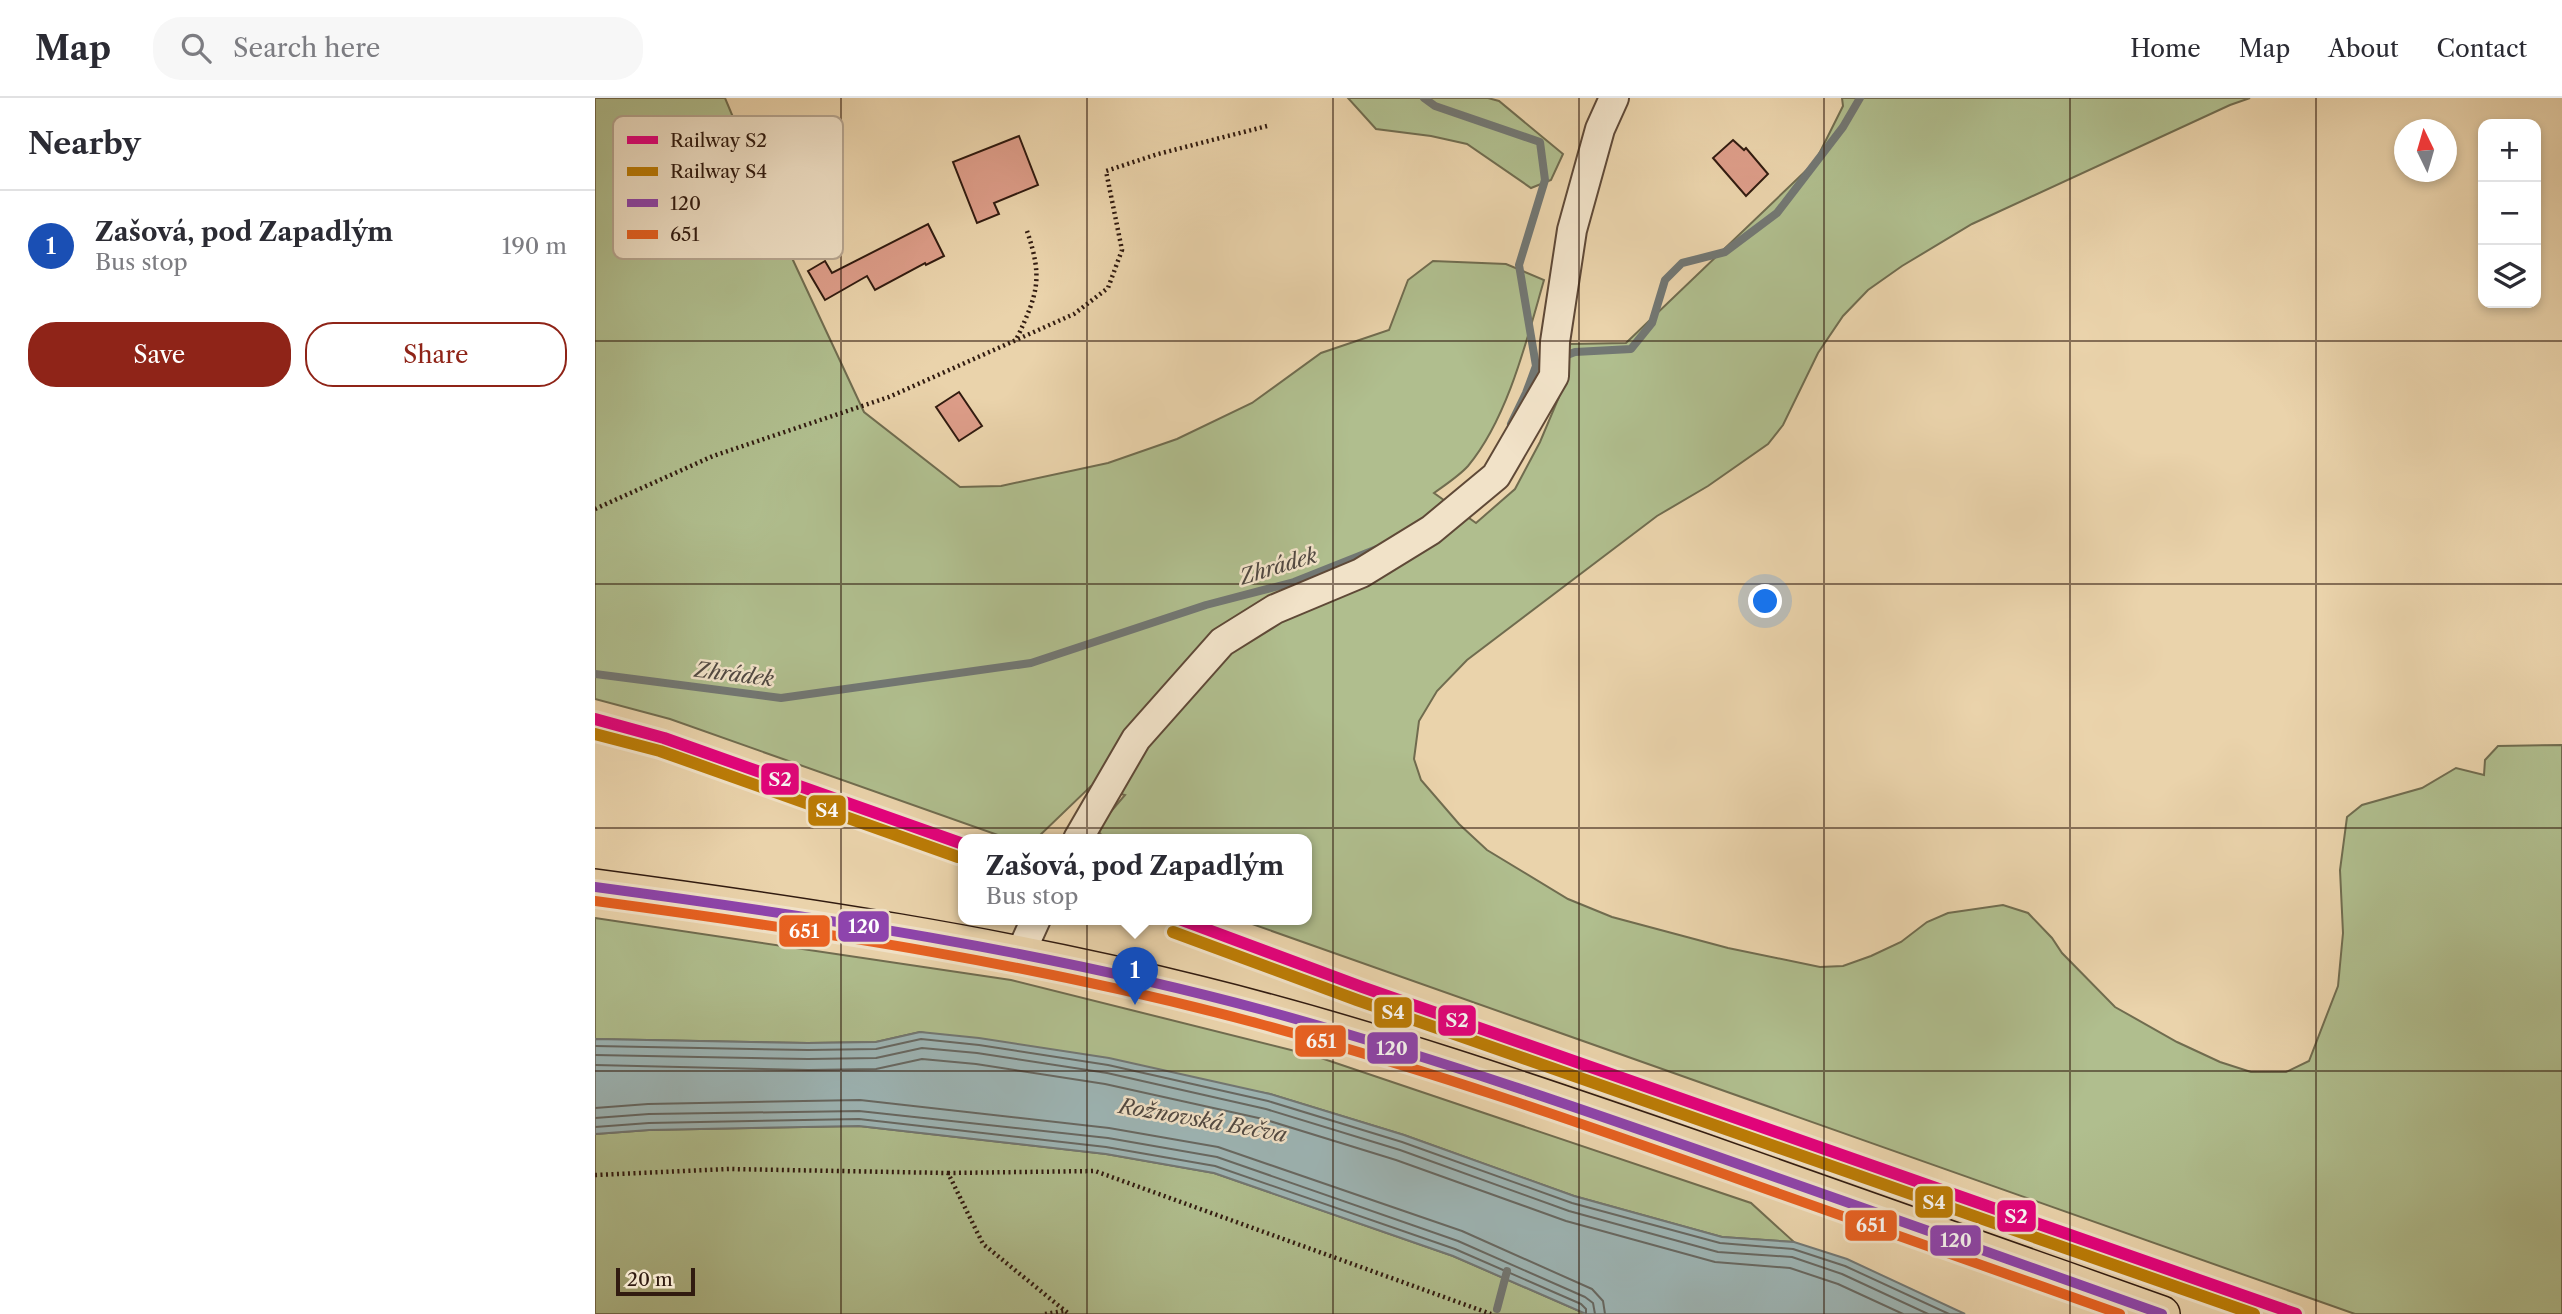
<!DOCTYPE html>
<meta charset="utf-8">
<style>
body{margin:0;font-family:"Libre Caslon Text",serif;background:#f7f7f7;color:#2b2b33}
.controls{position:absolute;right:21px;top:21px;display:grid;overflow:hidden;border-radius:14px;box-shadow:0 4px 10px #0003}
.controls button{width:63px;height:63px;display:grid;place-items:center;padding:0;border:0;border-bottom:2px solid #e1e1e2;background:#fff;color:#2b2b33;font:35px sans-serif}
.compass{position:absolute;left:1799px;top:21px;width:63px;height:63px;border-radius:50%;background:#fff;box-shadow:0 4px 10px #0003;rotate:355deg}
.scale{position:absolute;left:21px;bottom:18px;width:79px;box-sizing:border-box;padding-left:7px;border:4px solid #311b10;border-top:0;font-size:19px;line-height:24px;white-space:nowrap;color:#311b10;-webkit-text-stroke:5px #f1e2c8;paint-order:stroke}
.you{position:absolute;left:1171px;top:504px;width:24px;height:24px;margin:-18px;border:5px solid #fff;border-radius:50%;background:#1a73e8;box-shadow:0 0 0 10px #1a73e833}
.badge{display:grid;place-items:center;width:46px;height:46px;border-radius:50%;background:#8f2418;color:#fff;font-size:23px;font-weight:700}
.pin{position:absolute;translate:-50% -58px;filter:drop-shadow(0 2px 4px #0008)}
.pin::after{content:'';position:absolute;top:37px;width:24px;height:21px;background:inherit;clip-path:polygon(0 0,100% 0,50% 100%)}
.popup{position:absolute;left:363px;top:736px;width:354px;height:91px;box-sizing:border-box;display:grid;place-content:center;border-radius:14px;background:#fff;filter:drop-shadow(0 2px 5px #0005);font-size:23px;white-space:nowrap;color:#7c7c81}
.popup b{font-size:26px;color:#2b2b33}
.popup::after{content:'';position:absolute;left:50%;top:100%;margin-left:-14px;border:14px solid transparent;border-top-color:#fff}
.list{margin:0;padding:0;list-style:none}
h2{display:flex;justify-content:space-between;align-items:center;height:91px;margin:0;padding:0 28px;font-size:30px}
h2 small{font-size:23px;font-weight:400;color:#7c7c81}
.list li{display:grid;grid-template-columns:46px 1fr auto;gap:21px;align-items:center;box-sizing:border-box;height:112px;padding:0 28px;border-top:2px solid #e1e1e2}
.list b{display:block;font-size:26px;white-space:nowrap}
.list p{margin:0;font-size:23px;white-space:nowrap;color:#7c7c81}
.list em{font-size:23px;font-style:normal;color:#7c7c81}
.actions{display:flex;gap:14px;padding:21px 28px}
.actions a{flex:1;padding:16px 0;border:2px solid #8f2418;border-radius:28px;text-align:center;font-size:24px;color:#8f2418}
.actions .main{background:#8f2418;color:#fff}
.icon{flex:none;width:38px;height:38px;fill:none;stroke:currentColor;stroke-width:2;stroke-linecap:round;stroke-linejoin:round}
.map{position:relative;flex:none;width:1967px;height:1216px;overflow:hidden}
header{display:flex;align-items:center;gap:42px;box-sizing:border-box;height:98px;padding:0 35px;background:#fff;border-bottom:2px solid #e1e1e2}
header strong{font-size:33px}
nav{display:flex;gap:38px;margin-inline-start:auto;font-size:24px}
.search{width:490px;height:63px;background:#f7f7f7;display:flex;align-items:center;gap:18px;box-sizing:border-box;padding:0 24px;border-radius:28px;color:#7c7c81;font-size:26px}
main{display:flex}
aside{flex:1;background:#fff}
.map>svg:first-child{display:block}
</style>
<header>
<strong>Map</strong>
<div class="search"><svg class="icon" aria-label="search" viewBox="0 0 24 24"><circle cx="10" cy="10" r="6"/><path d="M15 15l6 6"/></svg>Search here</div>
<nav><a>Home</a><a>Map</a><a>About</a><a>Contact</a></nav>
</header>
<main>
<aside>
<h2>Nearby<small></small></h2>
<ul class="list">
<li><span class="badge" style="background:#1a4fb4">1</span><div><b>Zašová, pod Zapadlým</b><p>Bus stop</p></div><em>190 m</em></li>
</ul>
<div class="actions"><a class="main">Save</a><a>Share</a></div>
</aside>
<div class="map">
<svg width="1967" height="1216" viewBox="0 0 1967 1216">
<rect width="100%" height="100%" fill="#ead3ab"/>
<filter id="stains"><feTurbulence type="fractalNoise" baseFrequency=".00286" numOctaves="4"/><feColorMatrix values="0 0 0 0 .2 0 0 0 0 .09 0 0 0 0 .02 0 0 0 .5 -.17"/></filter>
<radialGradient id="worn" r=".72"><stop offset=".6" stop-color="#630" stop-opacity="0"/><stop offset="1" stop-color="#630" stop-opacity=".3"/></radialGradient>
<path fill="#b0be8e" stroke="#706c4f" stroke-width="2" d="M0 0H130L197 160 269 314 365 389 406 388 513 365 582 341 657 305 726 255 794 232 813 182 838 163 911 166 949 182C932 241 913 320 873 368 864 378 850 387 839 395L881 425 920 391 945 344 964 299 975 246 1031 245 1220 64 1248 8 1247 0H1655L1635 7 1377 126 1307 168 1273 192 1248 218 1223 255 1188 327 1173 346 1113 388 1062 418 872 562 842 593 824 623 819 661 826 682 864 726 892 752 973 801 1017 819 1133 850 1225 869 1248 868 1276 858 1306 844 1332 824 1353 815 1408 807 1433 815 1457 840 1467 855 1520 909 1582 944 1625 964 1656 974H1691L1714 963 1743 888 1748 835 1745 772 1752 719 1767 707 1827 690 1861 670 1889 677 1890 662 1903 648 1967 647V1216H1760L643 821H712V741H510L501 731 530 697 496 688 441 741H414L75 621 0 601Z
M753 0H893L904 3 968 56 956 82 936 90 872 46 836 38 781 31Z
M0 820 416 882 720 958 1156 1105 1199 1144 1127 1139 979 1098 809 1037 675 996 325 934 281 944 213 945 0 941Z
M264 1028 511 1056 619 1075 858 1158 991 1216H0V1036L54 1032Z"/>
<path fill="#9db5b5" stroke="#727773" stroke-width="2" d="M325 934 384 940 514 960 675 996 809 1037 979 1098 1127 1139 1199 1144 1252 1161 1370 1216H991L858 1158 619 1075 511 1056 264 1028 54 1032 0 1036V941L213 945 281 944Z"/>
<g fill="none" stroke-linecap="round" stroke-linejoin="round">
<path stroke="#676862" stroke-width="2" d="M0 948 213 952 281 951 326 941 384 947 513 967 673 1003 807 1044 977 1105 1125 1145 1198 1151 1250 1168 1354 1216
M0 957 213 961 281 960 327 950 382 955 512 975 671 1011 805 1052 974 1113 1123 1154 1197 1159 1247 1176 1333 1216
M0 967 213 972 281 971 327 961 381 966 510 986 668 1021 801 1062 971 1123 1120 1164 1195 1170 1243 1186 1308 1216
M0 1010 53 1006 265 1002 514 1030 623 1049 867 1133 997 1191 1008 1203 1010 1216
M0 1020 54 1016 264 1013 513 1040 622 1059 863 1143 990 1199 998 1205 1000 1216
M0 1029 54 1025 264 1021 511 1049 620 1068 860 1151 986 1206 991 1211V1216"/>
<path stroke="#727773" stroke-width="8" d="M829 0 840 8 945 44 950 82 924 167 941 268 931 295 916 326
M967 259 980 254 1036 251 1057 225 1070 182 1087 165 1130 154 1182 115 1248 29 1265 0
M0 576 186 600 436 565 611 507 699 484 782 451
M902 1211 912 1173"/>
</g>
<path fill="#dd9d89" stroke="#311b10" stroke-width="2" d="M424 38 443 87 399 105 404 116 382 125 358 64Z
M1138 42 1149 52 1151 50 1173 76 1151 98 1118 60Z
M333 126 349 158 331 167 330 165 280 192 272 178 230 202 213 173 230 163 237 175Z
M364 294 387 328 364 343 341 309Z"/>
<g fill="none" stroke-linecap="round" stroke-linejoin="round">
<g stroke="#5f4937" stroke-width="32">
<path id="minor" d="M483 741 541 641 627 544 680 511 766 475 836 432 901 378 959 278 960 244 977 132 1005 31 1019 0
M426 854 441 821"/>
</g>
<g stroke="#311b10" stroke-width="38">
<path id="major" d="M0 789C203 816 405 846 604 896 774 938 939 995 1104 1052 1259 1107 1413 1161 1567 1216"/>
</g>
<path stroke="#311b10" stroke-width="4.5" stroke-dasharray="2 3.5" stroke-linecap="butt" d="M422 240C443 195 448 180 432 133
M0 411 118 358 294 299 479 216 513 190 527 152 511 73 563 56 672 28
M353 1075 500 1073 896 1216
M0 1077 134 1071 353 1075 388 1146 474 1216
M450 1216 469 1213"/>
<use href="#minor" stroke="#f1e2c8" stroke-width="28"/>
<use href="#major" stroke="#ead3ab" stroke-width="35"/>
<g stroke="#f1e2c8" stroke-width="16">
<path id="bus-1" d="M0 789C224 819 449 853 668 912 836 958 1001 1016 1166 1074 1300 1121 1433 1168 1567 1216"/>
</g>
<g stroke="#f1e2c8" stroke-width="16">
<path id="bus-2" d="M0 803C224 833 447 867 665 926 832 971 995 1028 1157 1086 1280 1129 1403 1172 1525 1216"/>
</g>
<use href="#bus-1" stroke="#8e44ad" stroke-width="10"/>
<use href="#bus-2" stroke="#e86121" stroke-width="10"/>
<g stroke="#f1e2c8" stroke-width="18">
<path id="rail-1" d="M0 621 69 640 368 746
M584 821 767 889 1701 1216"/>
</g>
<g stroke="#f1e2c8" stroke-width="18">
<path id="rail-2" d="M0 636 65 653 363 759
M578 834 762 902 1659 1216"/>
</g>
<use href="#rail-1" stroke="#e5007d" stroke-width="12"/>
<use href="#rail-2" stroke="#bc7c05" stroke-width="12"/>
</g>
<path fill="none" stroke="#311b10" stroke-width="2" stroke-opacity="0.55" d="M246 0V1216M492 0V1216M738 0V1216M984 0V1216M1229 0V1216M1475 0V1216M1721 0V1216M0 243H1967M0 486H1967M0 730H1967M0 973H1967"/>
<g text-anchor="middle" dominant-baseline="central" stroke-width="5" stroke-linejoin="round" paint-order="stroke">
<g font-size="21" font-style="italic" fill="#514942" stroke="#f1e2c8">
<text transform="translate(683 468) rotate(-17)">Zhrádek</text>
<text transform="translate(139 576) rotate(7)">Zhrádek</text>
<text transform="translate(608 1022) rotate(10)">Rožnovská Bečva</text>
</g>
</g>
<rect x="18" y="18" width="230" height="143" rx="10" fill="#f1e2c8" stroke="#b7a691" stroke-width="2"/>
<rect x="32" y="38" width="31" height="8" fill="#e5007d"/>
<rect x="32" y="69" width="31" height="9" fill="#bc7c05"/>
<rect x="32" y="101" width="31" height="8" fill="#8e44ad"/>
<rect x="32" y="132" width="31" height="9" fill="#e86121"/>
<g font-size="19" fill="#311b10">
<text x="75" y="49">Railway S2</text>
<text x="75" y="80">Railway S4</text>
<text x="75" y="112">120</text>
<text x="75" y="143">651</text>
</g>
<g stroke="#f1e2c8" stroke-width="2.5">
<rect x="165" y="664" width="40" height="34" rx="7" fill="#e5007d"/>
<rect x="212" y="696" width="40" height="33" rx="7" fill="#bc7c05"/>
<rect x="242" y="812" width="53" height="33" rx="7" fill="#8e44ad"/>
<rect x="183" y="816" width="53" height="34" rx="7" fill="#e86121"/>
<rect x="778" y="898" width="40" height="33" rx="7" fill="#bc7c05"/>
<rect x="842" y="906" width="40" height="33" rx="7" fill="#e5007d"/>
<rect x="699" y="926" width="53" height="34" rx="7" fill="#e86121"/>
<rect x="771" y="933" width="53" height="34" rx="7" fill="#8e44ad"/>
<rect x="1319" y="1087" width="40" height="34" rx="7" fill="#bc7c05"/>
<rect x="1401" y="1101" width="41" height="34" rx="7" fill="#e5007d"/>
<rect x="1249" y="1111" width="54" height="33" rx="7" fill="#e86121"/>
<rect x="1334" y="1126" width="53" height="33" rx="7" fill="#8e44ad"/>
</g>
<g font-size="19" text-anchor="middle" font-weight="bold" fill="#fff">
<text x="185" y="688">S2</text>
<text x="232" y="719">S4</text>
<text x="269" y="835">120</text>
<text x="209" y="840">651</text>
<text x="798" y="921">S4</text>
<text x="862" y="929">S2</text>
<text x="726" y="950">651</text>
<text x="797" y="957">120</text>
<text x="1339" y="1111">S4</text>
<text x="1421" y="1125">S2</text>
<text x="1276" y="1134">651</text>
<text x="1361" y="1149">120</text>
</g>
<rect width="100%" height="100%" filter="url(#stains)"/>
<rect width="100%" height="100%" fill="url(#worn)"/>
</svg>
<div class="controls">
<button>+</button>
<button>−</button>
<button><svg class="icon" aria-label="layers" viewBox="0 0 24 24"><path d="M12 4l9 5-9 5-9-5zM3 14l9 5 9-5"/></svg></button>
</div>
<svg class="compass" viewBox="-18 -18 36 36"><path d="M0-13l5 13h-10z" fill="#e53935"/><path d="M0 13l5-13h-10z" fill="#7c7c81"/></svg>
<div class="scale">20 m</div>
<div class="you"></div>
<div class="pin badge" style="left:540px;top:907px;background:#1a4fb4">1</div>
<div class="popup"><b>Zašová, pod Zapadlým</b>Bus stop</div>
</div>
</main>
